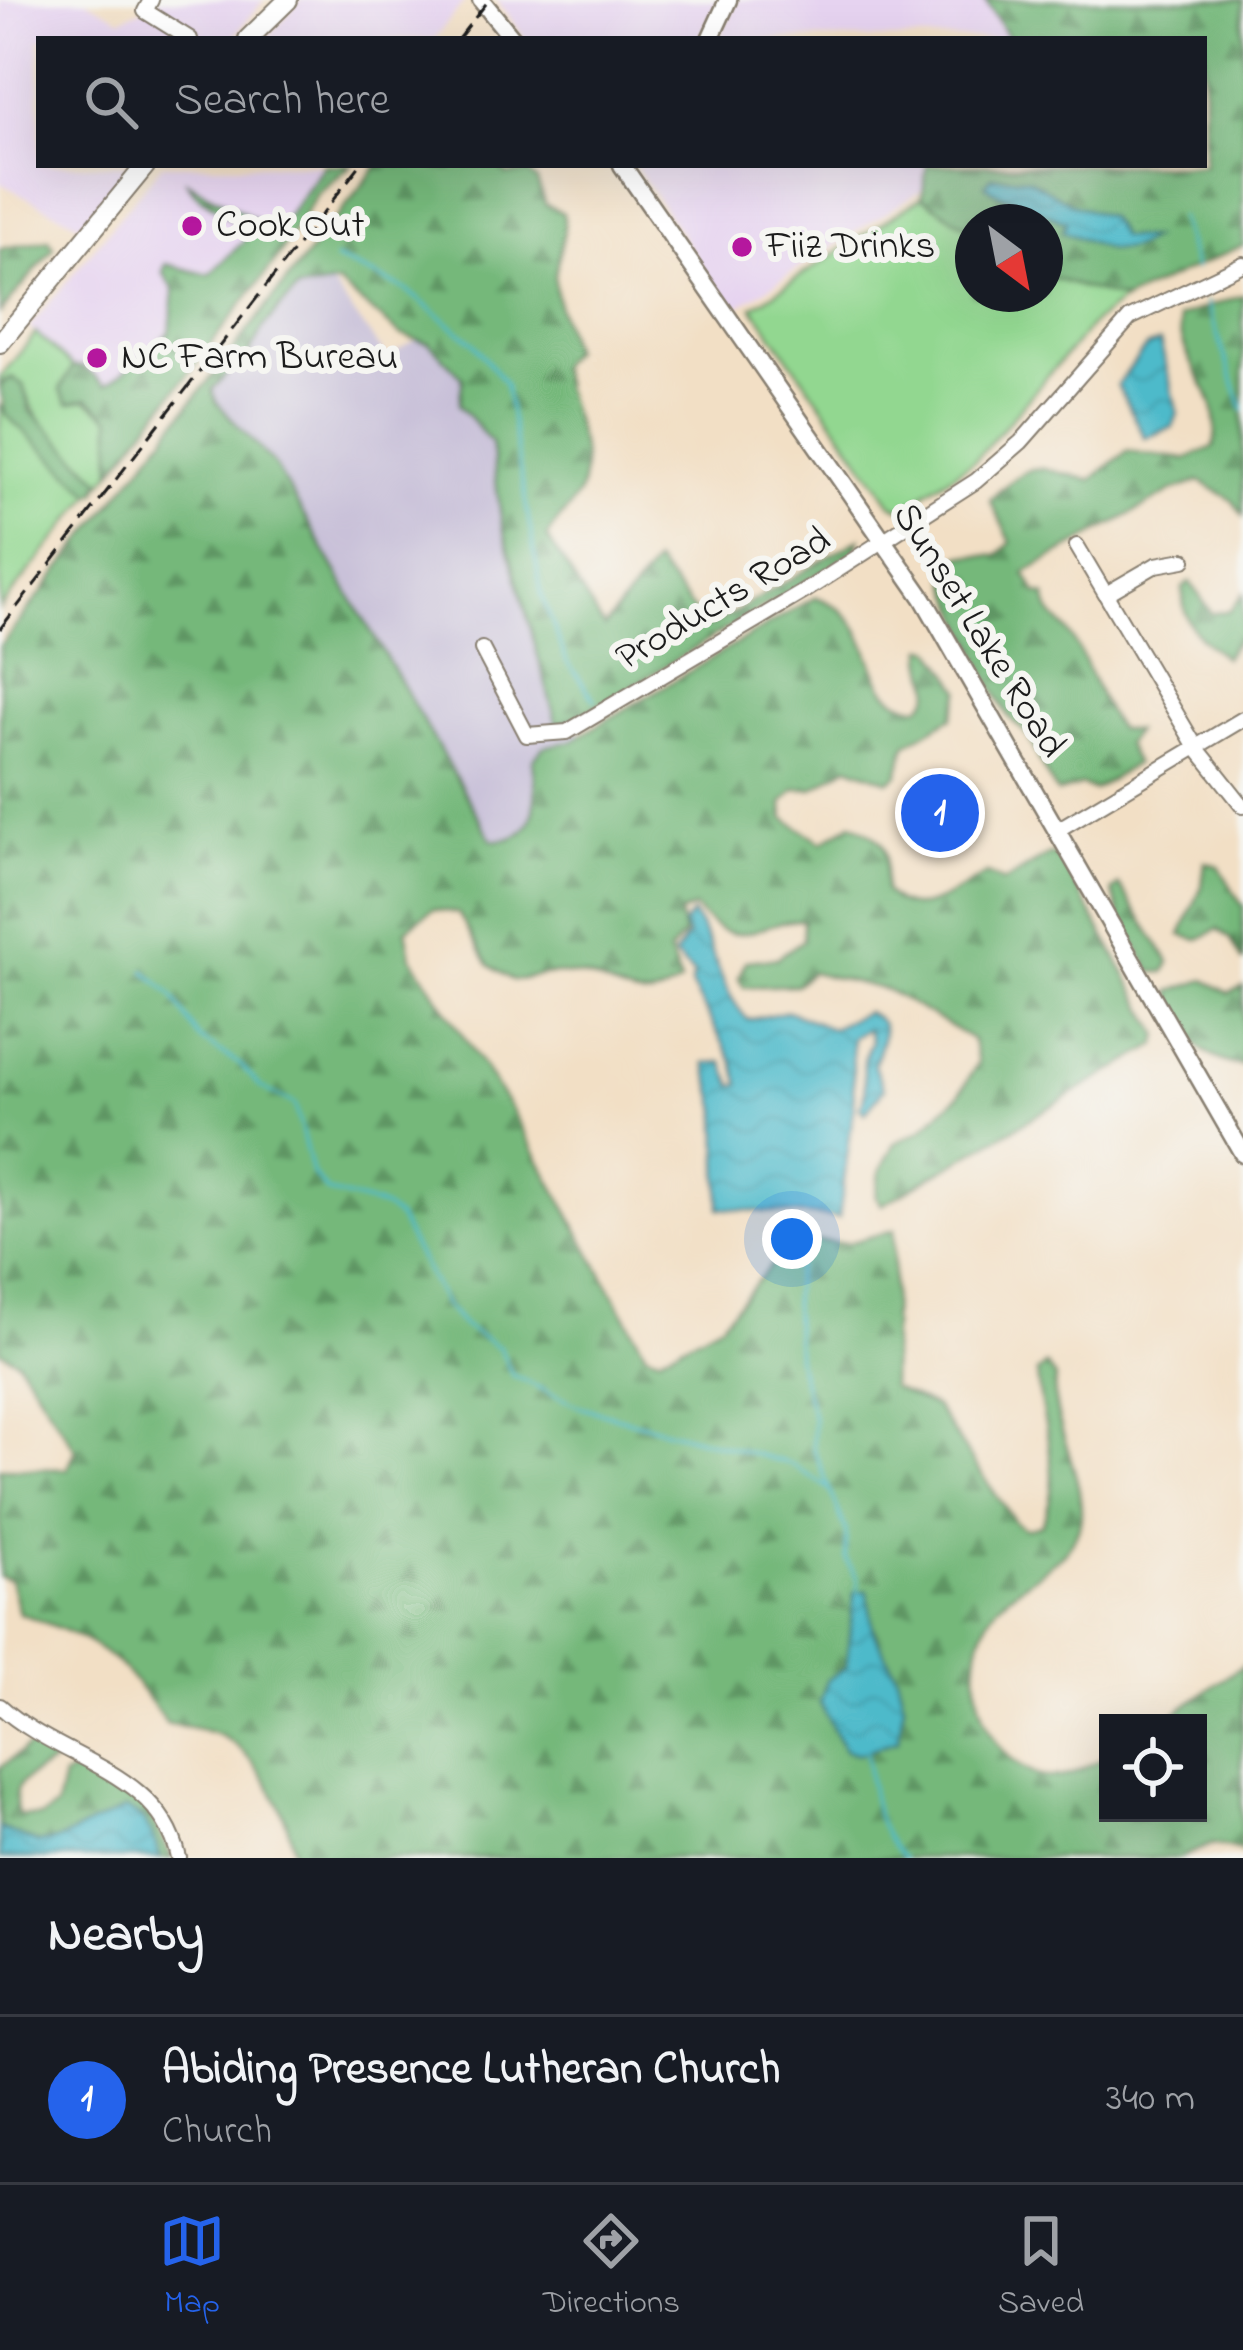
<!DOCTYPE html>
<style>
body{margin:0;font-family:"Indie Flower",sans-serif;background:#20242c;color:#f1f3f6}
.controls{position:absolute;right:36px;bottom:36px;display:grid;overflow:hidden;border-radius:0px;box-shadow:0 12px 48px #0002}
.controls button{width:108px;height:108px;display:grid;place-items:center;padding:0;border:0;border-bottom:3px solid #363941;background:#171b24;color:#f1f3f6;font:60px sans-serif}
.compass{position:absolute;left:955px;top:204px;width:108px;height:108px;border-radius:50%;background:#171b24;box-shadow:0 12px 48px #0002;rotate:148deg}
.you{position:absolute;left:792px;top:1239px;width:42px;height:42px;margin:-30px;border:9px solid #fff;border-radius:50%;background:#1a73e8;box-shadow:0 0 0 18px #1a73e833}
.badge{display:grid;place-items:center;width:78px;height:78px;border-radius:50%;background:#2563eb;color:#fff;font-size:39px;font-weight:700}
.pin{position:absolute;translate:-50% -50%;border:6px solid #fff;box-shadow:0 3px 12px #0006}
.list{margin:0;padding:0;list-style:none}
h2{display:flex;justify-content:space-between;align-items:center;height:156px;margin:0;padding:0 48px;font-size:51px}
h2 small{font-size:39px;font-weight:400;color:#9ea1a6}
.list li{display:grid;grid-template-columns:78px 1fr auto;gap:36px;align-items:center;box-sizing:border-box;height:168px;padding:0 48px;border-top:3px solid #363941}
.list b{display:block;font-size:45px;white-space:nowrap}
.list p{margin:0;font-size:39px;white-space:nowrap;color:#9ea1a6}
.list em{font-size:39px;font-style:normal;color:#9ea1a6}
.icon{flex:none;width:66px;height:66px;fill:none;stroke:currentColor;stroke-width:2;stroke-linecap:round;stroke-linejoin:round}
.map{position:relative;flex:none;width:1243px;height:1858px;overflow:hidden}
.search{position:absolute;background:#171b24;box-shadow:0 12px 48px #0002;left:36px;right:36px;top:36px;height:132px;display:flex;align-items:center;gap:30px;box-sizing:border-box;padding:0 42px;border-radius:0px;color:#9ea1a6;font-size:45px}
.sheet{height:324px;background:#171b24}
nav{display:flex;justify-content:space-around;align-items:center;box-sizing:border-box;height:168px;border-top:3px solid #363941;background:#171b24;font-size:33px;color:#9ea1a6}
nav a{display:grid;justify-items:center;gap:6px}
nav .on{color:#2563eb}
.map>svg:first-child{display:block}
</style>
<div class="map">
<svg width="1243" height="1858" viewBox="0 0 1243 1858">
<defs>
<pattern id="forest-firs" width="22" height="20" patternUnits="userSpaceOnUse" patternTransform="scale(3)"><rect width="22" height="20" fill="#75b87a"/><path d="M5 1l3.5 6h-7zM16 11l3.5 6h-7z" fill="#5f9563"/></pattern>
<pattern id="water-waves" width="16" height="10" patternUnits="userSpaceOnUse" patternTransform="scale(3)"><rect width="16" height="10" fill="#4ebaca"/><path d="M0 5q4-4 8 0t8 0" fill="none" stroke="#449fad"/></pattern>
</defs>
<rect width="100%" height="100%" fill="#f6f6f2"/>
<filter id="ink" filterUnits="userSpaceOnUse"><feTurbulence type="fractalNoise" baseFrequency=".00833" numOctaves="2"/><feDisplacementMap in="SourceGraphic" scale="24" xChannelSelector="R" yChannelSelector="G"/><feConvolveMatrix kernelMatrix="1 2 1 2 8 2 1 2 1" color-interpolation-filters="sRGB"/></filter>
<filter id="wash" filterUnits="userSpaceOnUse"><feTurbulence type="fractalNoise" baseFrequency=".004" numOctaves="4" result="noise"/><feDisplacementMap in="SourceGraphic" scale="48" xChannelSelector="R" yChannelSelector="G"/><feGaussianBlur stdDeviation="2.7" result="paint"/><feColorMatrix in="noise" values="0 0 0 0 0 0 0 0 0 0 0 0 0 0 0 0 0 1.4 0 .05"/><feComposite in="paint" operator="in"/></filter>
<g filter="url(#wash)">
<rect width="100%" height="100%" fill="#f2dfc5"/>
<path fill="#e6d3f0" d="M0 0H86L121 19 161 0H264L232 39H39V165H129L80 225 0 183Z
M301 0H462L464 2 434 39H266Z
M497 0H718L699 39H526Z
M738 0H985L1009 39H719Z
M162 165H334L135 417 29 328Z
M635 165H930L921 190 732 311Z"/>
<path fill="#c8c0d8" d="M311 258 387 357 434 330 502 407 571 715 584 741 505 888 205 394Z"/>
<path fill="#92d790" stroke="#577a56" stroke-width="3" d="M922 197 973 231V294H1045V276L1124 300 1094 322 976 459 901 509 892 504 753 307Z
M36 333 73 367 65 385 111 418 112 472 100 486 101 480C72 449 33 427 23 385L6 379 0 386V377Z
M0 406 92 494 0 609Z"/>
<path fill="url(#forest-firs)" stroke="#486a4b" stroke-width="3" d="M985 0H1243V245L1124 300 1045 276V222H973V231L922 197 927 165H1204V39H1009Z
M324 165H351L317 194 275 262 112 472 111 418 88 399 68 404 60 390 73 367H83L105 385C119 380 155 344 170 332L174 290 163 272 166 264 209 275 245 240C239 213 199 205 187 182L267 226 281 225Z
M378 165H497L507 175 528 173 537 181 545 204 563 213C568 234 555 258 555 281 556 306 565 326 571 349L558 366C565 404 593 451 580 490 575 506 555 520 547 537L604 627 655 563 708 628 860 538 856 550 611 699 557 725 502 525 491 443 459 404 463 378 429 343 401 335 338 284 297 290 264 326 250 352 212 389 216 402 274 464 492 840C541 843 538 797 533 760L543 747 571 741 816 597C890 622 853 699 919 707 945 686 919 673 925 648L933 649 961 690 952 717 906 744 898 775 889 781 848 766 813 789H796L783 803 784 818 822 842 852 823C896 844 884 850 885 891 915 927 954 890 987 874L1004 882 1050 854 1060 858 1160 1035 1157 1045 882 1205 876 1196 880 1172 895 1143 921 1130 959 1095 978 1062 972 1039 887 990 811 972 796 985 744 987 738 978 746 961 777 958 803 940V920C754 920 739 958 694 908L679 914 684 935 669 952 681 982C636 1015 622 984 581 976 557 971 536 976 513 981L489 965 458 913 433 909 406 929 411 956 513 1112 646 1353 659 1357 721 1323 793 1240 848 1243 894 1230 891 1387 935 1407 1015 1522 1025 1529 1041 1525C1066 1475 1040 1425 1037 1373L1046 1365 1055 1378C1050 1424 1081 1465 1081 1512 1082 1565 1008 1579 988 1620 963 1669 979 1748 1032 1773 1060 1786 1084 1768 1108 1755V1813H1198V1723H1161L1243 1665 1241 1851 1213 1844 1179 1858H295C290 1818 261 1757 223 1737 207 1729 183 1727 166 1723 116 1653 100 1642 19 1613L10 1580 0 1577V1468L67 1469 76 1450 17 1360 0 1351V646Z
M49 240 54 248 0 313V249Z
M1243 295V515L1232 500 1200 481 1172 491 1025 573 1036 593 1046 596C1047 617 1060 619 1070 635 1090 665 1097 700 1118 729L1135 731 1126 744 1135 764 1094 790 1081 785 1058 793C1044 777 1038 754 1028 737 1023 728 1015 724 1009 717 998 703 945 584 945 567L961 555 998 556 1011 542 990 500C1036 454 1036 469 1091 480L1127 451 1185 459 1214 447C1225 386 1181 374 1179 317Z
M12 377 23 385 30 411 101 480 97 492 92 494 5 414 0 386Z
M1190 582 1212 614 1230 610 1243 594V634L1224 657C1199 638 1181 625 1183 588Z
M1205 862 1219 866 1243 907V962L1231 939 1218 929 1198 940 1181 935 1202 886Z
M1119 885 1170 962 1165 972H1152L1123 924 1112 891Z
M1205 980 1229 993 1243 987V1066C1203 1061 1176 1031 1171 991Z
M30 1745 47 1749 53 1762C29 1779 9 1779 18 1815L41 1817 56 1807 63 1777 83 1768 147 1808 172 1858H161L147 1825 126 1809 58 1840 37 1843 0 1828V1768Z"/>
<path fill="url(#water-waves)" stroke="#356b73" stroke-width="3" d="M992 177 1027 178 1074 205 1108 217 1121 237 1151 239C1109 264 1099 242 1062 232L1066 222 993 191 985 185Z
M1160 342 1178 413 1173 427 1145 438 1117 385 1146 347Z
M692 914C718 949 715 983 748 1020L788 1011 831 1028 866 1012C897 1025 878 1044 874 1066L884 1089 865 1113 860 1107C872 1085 855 1068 871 1042L867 1029 852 1037 854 1106 839 1218 720 1208 718 1110 706 1063 723 1062 733 1085 740 1084 734 1063 691 985 694 975 674 955 688 936 683 924Z
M867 1590 874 1633 897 1675 904 1704 898 1740 859 1754 844 1750 820 1702 827 1680 846 1667 854 1593Z
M125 1809C148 1816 153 1838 161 1858H0V1828L37 1843 58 1840Z"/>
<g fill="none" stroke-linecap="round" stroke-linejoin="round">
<path stroke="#4ebaca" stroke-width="3" d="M1179 217 1195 269
M335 259 405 289 473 342 505 384 542 596 567 662 595 700
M1206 301 1243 410
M145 971 171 994 200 1039 241 1065 260 1087 295 1104 312 1173 328 1192 384 1207 398 1218 444 1304 463 1326 500 1348 512 1375 578 1406 791 1464 828 1488
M800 1244 793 1295 797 1359 813 1418V1448L846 1530V1558L857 1579 858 1596
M866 1749C870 1786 874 1833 904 1858"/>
</g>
</g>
<g filter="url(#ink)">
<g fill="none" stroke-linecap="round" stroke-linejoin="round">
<g stroke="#877e70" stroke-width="18">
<path id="minor" d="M151 0 145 11 190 39
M1077 546 1196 747 1243 806
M1106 594 1156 565 1184 560
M482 649 527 735 567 732 805 591 976 481 1021 442 1130 318 1243 264
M1059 829 1243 719
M0 1706C59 1760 160 1770 179 1858"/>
</g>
<g stroke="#877e70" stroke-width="21">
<path id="major" d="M481 0 513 39
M710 39 728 0
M622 165 923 598 1243 1154"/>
</g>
<g stroke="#877e70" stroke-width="22">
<path id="highway" d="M248 39 288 0
M0 343 146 165"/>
</g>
<use href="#minor" stroke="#fff" stroke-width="14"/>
<use href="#major" stroke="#fff" stroke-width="16"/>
<use href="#highway" stroke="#fff" stroke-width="18"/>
<path stroke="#1c1c1c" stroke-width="3" stroke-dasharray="18 9" stroke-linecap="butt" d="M458 39 489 0
M0 629 360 165"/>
</g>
</g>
<g fill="#b5179e" stroke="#f6f6f2" stroke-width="4.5">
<circle cx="192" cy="226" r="12"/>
<circle cx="742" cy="247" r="12"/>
<circle cx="97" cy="358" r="12"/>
</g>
<g text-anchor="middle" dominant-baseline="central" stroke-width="12" stroke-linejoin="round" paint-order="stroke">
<g font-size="39" fill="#1c1c1c" stroke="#f6f6f2" text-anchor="start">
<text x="216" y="226">Cook Out</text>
<text x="766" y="247">Fiiz Drinks</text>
<text x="121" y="358">NC Farm Bureau</text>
</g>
<g font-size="39" fill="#1c1c1c" stroke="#f6f6f2">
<text transform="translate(724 600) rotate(-31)">Products Road</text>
<text transform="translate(978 631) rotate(58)">Sunset Lake Road</text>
</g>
</g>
</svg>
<div class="controls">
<button><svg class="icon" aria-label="locate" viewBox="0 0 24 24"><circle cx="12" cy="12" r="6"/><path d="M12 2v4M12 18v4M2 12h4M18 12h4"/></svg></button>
</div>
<svg class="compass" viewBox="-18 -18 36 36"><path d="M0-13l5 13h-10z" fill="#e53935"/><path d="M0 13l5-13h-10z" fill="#9ea1a6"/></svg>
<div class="you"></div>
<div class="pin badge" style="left:940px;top:813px">1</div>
<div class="search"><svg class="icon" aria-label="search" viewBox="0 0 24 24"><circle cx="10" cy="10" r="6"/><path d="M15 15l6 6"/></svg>Search here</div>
</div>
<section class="sheet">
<h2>Nearby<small></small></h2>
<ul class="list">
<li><span class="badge">1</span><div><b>Abiding Presence Lutheran Church</b><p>Church</p></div><em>340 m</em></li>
</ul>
</section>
<nav>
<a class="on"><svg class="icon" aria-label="map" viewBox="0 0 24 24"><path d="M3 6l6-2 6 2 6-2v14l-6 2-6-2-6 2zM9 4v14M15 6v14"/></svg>Map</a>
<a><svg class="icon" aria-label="directions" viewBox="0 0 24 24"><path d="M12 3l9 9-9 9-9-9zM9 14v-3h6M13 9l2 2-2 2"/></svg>Directions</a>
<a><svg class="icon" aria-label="saved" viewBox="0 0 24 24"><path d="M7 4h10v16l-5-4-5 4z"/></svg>Saved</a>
</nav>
